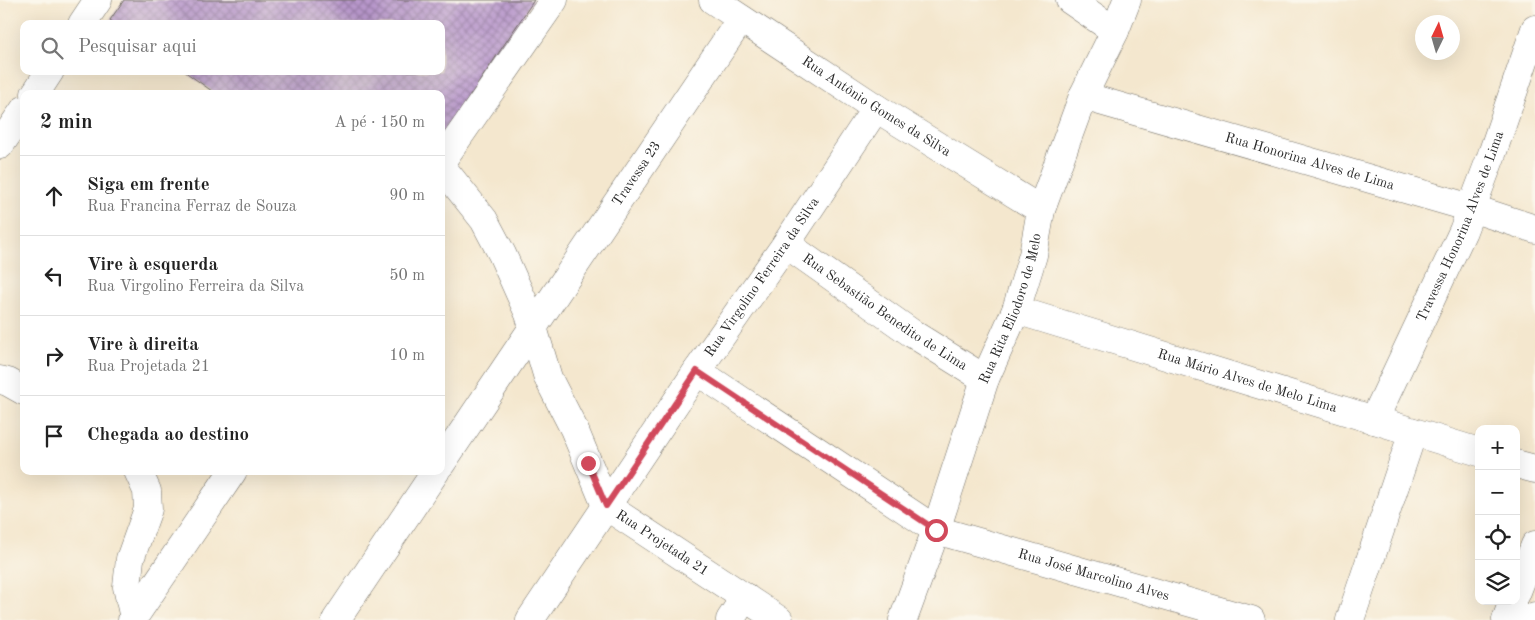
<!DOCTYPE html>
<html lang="pt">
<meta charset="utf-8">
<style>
body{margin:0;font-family:"Old Standard TT",serif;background:#f2f2f2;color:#222}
.controls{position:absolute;right:15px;bottom:15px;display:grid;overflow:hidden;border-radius:10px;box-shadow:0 5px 20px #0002}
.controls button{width:45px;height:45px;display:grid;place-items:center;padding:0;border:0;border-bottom:1px solid #e0e0e0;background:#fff;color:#222;font:25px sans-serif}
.compass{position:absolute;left:1415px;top:15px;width:45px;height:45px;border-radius:50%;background:#fff;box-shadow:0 5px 20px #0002;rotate:5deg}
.stop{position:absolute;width:15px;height:15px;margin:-11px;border:4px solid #d1495b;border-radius:50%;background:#fff}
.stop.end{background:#d1495b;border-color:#fff;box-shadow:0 1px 5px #0008}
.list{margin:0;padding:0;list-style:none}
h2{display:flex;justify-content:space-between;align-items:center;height:65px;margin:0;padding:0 20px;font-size:21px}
h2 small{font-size:16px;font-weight:400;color:#767676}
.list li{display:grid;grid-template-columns:32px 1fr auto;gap:15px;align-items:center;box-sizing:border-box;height:80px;padding:0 20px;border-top:1px solid #e0e0e0}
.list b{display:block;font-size:19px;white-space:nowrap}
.list p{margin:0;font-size:16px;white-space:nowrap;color:#767676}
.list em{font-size:16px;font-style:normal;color:#767676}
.icon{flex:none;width:28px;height:28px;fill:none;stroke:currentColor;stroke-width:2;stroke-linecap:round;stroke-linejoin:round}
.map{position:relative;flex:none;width:1535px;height:620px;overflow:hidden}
.search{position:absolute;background:#fff;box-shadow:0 5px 20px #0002;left:20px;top:20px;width:425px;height:55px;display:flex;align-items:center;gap:12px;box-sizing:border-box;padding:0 18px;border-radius:10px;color:#767676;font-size:19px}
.panel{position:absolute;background:#fff;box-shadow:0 5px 20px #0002;left:20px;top:90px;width:425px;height:385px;border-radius:10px}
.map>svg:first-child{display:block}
</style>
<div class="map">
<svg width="1535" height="620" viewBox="0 0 1535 620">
<defs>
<pattern id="building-cross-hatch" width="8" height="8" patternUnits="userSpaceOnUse" patternTransform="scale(1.25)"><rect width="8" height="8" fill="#b897cb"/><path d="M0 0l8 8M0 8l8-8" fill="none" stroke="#967ba5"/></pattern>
</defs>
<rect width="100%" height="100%" fill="#fbf7ec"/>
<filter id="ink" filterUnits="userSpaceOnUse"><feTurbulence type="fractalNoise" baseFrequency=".02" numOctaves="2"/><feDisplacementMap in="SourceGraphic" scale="10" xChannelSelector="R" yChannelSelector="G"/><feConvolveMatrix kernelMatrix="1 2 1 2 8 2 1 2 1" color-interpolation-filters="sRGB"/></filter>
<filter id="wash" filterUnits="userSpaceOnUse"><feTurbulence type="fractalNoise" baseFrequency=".0096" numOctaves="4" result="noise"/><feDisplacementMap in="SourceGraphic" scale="20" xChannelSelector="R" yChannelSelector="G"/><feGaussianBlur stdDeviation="1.12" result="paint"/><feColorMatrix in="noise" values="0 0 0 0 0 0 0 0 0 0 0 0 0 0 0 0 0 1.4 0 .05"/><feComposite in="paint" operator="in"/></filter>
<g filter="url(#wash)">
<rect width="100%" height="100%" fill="#f4e7ce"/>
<g id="blocks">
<path fill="url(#building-cross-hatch)" d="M124 0H534L441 139V94H216L184 71H441V24H115L110 20Z"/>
</g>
</g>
<g filter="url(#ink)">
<use href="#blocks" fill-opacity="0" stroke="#716d64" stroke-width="1"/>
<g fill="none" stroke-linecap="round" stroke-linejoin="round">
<g stroke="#716d64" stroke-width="29">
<g id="minor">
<path id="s1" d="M713 0 876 108 1041 210"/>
<path d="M1070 0 1115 31"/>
<path d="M82 24 98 0"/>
<path d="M35 94 50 71"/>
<path id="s2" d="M1083 96 1471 208 1535 229"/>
<path d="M0 145 24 110"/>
<path d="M441 162 554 0"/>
<path id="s3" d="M441 166 484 220 502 254 529 314 548 378 574 429 606 506 779 620"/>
<path id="s4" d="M786 244 913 334 985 379"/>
<path id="s5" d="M1016 310 1479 452"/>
<path id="s6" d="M697 371 936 530 1251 620"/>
<path d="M0 380 8 382 24 391"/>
<path id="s7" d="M1374 420 1463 231 1492 154 1535 29"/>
<path id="s8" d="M441 464 741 19"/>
<path d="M1516 464 1535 469"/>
<path d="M1516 594 1535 545"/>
<path d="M134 618 127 587 130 559 148 509 147 491 138 471"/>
<path d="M132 620 233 471"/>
<path d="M336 620 436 471"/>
<path id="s9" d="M530 620 697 371 786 244 876 108"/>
<path d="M730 620 745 597"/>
<path id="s10" d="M903 620 936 530 985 379 1016 310 1033 255 1041 210 1083 96 1115 31 1127 0"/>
<path d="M1350 620 1413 432"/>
<path d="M1506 620 1513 601"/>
<path d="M1534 620 1535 616"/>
</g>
</g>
<use href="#minor" stroke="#fff" stroke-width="28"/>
</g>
</g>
<g fill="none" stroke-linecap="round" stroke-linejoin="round" filter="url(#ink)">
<path stroke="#d1495b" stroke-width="6" d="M588 463 606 506 697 371 936 530"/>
</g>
<g text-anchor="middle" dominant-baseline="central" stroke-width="4.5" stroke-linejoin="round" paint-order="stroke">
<g font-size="14" fill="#2b2b2b" stroke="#fbf7ec">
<text stroke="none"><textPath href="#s1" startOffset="195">Rua Antônio Gomes da Silva</textPath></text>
<text stroke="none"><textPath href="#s2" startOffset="236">Rua Honorina Alves de Lima</textPath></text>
<text stroke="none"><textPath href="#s8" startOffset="350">Travessa 23</textPath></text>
<text stroke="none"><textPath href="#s7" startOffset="212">Travessa Honorina Alves de Lima</textPath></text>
<text stroke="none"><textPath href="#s9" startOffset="414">Rua Virgolino Ferreira da Silva</textPath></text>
<text stroke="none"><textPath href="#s10" startOffset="330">Rua Rita Eliodoro de Melo</textPath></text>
<text stroke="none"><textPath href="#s4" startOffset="120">Rua Sebastião Benedito de Lima</textPath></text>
<text stroke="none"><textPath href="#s5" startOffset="242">Rua Mário Alves de Melo Lima</textPath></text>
<text stroke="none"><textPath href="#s3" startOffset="448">Rua Projetada 21</textPath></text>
<text stroke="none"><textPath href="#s6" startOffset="451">Rua José Marcolino Alves</textPath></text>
</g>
</g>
</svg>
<div class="controls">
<button>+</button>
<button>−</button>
<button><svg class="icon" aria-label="locate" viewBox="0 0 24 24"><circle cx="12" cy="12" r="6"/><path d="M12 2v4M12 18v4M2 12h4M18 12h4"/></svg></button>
<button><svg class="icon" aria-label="layers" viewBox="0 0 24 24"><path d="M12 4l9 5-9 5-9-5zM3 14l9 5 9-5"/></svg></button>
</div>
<svg class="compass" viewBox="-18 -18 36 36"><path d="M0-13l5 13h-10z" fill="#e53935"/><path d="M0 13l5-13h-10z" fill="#767676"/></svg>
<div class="stop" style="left:936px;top:530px"></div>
<div class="stop end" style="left:588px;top:463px"></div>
<div class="search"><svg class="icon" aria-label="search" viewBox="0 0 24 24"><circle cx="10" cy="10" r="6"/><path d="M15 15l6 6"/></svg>Pesquisar aqui</div>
<section class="panel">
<h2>2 min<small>A pé · 150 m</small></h2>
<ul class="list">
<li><svg class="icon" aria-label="ahead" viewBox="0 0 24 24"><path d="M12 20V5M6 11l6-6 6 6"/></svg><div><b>Siga em frente</b><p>Rua Francina Ferraz de Souza</p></div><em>90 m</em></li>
<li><svg class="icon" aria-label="left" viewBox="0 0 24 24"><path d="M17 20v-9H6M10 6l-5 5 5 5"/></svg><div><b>Vire à esquerda</b><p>Rua Virgolino Ferreira da Silva</p></div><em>50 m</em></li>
<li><svg class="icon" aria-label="right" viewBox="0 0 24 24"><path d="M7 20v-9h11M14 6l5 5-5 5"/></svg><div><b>Vire à direita</b><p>Rua Projetada 21</p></div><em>10 m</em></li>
<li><svg class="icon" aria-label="arrive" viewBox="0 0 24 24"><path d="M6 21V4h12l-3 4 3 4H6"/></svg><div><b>Chegada ao destino</b></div></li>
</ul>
</section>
</div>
